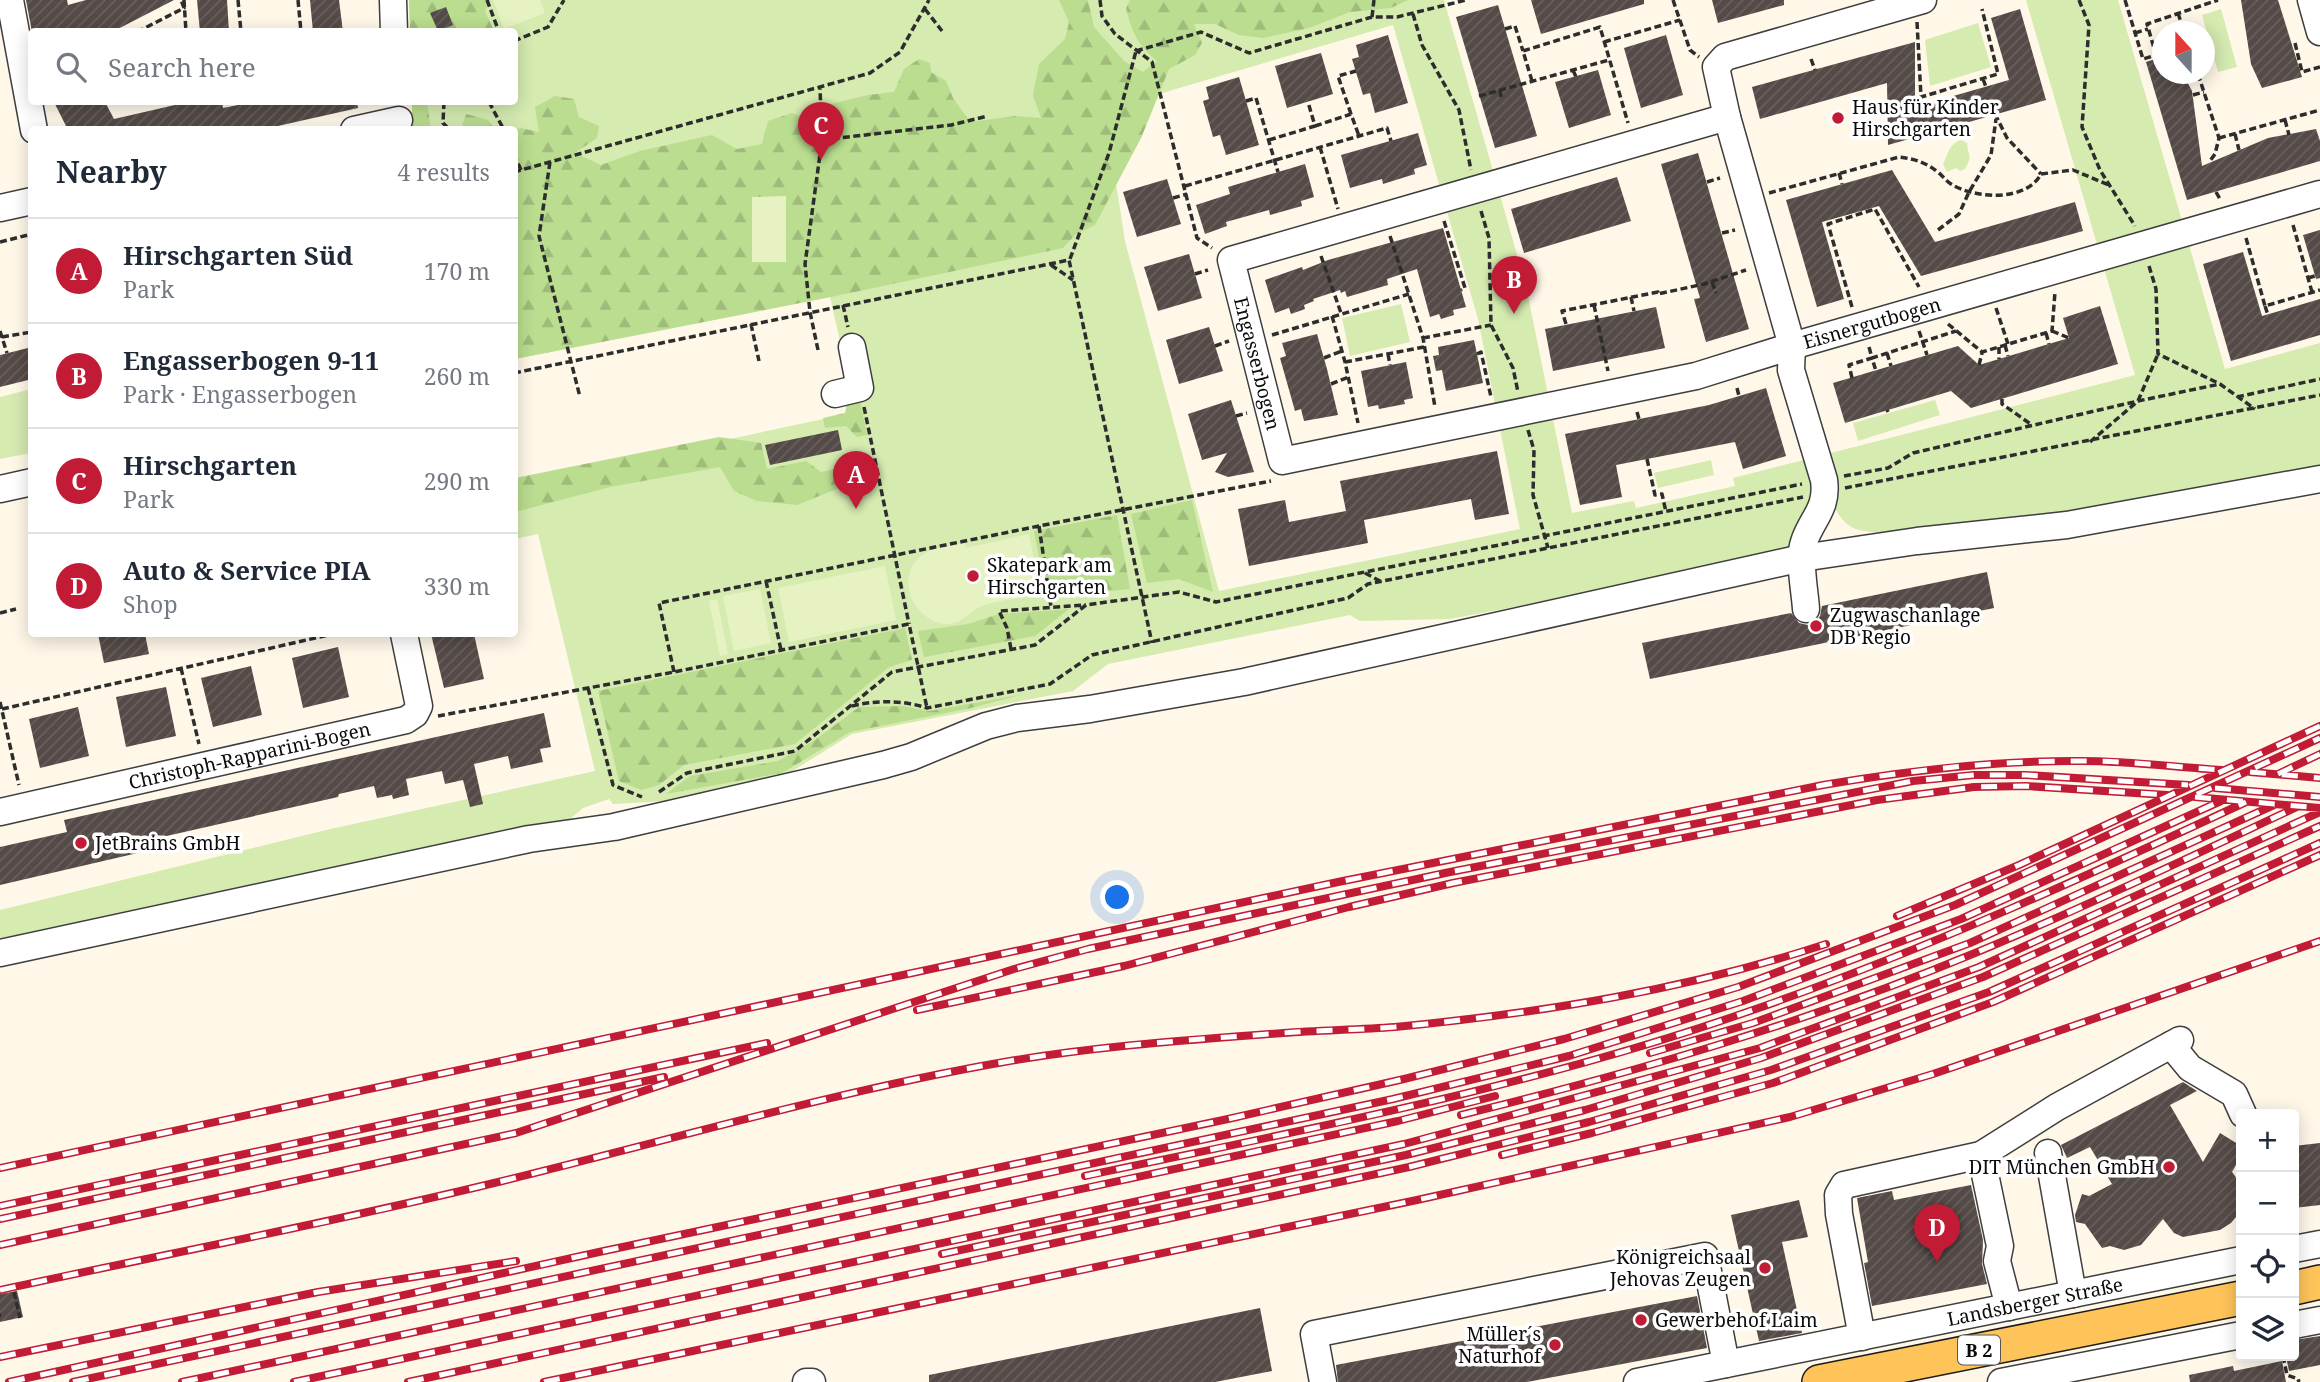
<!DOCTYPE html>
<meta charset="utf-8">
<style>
body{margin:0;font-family:"Noto Serif",serif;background:#f2f2f3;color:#1f2937}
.controls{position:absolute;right:21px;bottom:21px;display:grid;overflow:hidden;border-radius:7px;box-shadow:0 4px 18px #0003}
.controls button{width:63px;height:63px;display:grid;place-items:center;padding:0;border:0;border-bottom:2px solid #e0e1e3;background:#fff;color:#1f2937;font:35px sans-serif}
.compass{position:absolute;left:2152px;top:21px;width:63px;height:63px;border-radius:50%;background:#fff;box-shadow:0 4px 18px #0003;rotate:339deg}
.you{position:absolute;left:1118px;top:898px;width:24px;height:24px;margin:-18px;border:5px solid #fff;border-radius:50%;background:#1a73e8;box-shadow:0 0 0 10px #1a73e833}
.badge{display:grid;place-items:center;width:46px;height:46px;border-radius:50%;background:#c21b36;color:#fff;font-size:23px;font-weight:700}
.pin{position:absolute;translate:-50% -58px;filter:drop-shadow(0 2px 4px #0008)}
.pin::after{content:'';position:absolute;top:37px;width:24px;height:21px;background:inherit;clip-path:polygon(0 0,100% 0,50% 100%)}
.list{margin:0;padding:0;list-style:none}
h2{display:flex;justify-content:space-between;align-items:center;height:91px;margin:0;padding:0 28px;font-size:30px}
h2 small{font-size:23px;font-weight:400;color:#747a83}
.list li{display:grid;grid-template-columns:46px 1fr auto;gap:21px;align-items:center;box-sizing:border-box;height:105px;padding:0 28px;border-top:2px solid #e0e1e3}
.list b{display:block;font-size:26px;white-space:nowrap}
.list p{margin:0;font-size:23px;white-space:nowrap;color:#747a83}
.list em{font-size:23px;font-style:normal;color:#747a83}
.icon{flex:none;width:38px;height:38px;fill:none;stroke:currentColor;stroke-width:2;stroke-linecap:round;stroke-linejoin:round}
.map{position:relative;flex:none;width:2320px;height:1382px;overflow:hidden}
.search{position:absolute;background:#fff;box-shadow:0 4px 18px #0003;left:28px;top:28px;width:490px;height:77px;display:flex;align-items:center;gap:18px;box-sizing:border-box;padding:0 24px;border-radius:7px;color:#747a83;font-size:26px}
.panel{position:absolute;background:#fff;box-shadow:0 4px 18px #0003;left:28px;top:126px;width:490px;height:511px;border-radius:7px}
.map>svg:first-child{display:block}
</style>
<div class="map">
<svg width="2320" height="1382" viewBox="0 0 2320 1382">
<defs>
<pattern id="forest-firs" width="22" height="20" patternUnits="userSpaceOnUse" patternTransform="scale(1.75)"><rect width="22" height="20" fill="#badd8f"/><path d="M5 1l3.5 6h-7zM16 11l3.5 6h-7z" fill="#9fbc7a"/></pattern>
<pattern id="building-hatch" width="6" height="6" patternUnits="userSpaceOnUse" patternTransform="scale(1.75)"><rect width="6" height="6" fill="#544a47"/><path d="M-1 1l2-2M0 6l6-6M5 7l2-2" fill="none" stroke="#68605d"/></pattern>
</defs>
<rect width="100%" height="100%" fill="#fff8e9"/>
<path fill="#d5ebb0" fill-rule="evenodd" d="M409 0H1444L1526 286 1572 513 1634 501 1636 508 1735 486 1733 478 2135 375 2026 0H2118L2225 369 2320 343V470C2209 489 2099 510 1987 523 1953 528 1891 538 1859 530 1843 526 1835 510 1829 496L1795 545 1713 570 1450 619 1360 621 1350 615 1108 664 1073 691 852 734 781 778 668 801 613 804 609 799 583 808 564 824 0 948V910L326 830 595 771 538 534 515 539V485L856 412 830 297 515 359 514 130 412 129V102H514V32L410 31ZM1393 25 1478 319 1520 529 1219 591 1125 241 1116 183 1141 138 1159 94Z
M2221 9 2237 67 2218 72 2202 15Z
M1978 23 1991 67 1930 86 1925 40Z
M1961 140 1967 143C1968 156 1973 155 1965 169L1960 171 1956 168 1947 172 1943 164C1948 154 1949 144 1961 140Z
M1401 304 1410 342 1350 356 1342 318Z
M31 389V453L0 459V397Z
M1935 400 1940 415 1858 441 1853 423Z
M1711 460 1714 475 1658 488 1654 473Z"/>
<path fill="url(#forest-firs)" d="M409 0H490L485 11 494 31H410Z
M1059 0H1088L1094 27 1124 61 1143 72 1157 61C1138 46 1131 30 1126 8L1130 0H1408L1391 8 1350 12 1309 28 1263 38 1239 35 1215 24H1194L1202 43 1195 55 1169 69 1141 138 1095 225 1076 234 1063 248 831 297 515 359 514 132 520 128 539 132 535 107 555 96 574 99 579 117 599 126 597 138 575 153 601 165 640 151 712 135 737 149 762 144 768 121 792 113 818 123 831 104 868 95 894 92 904 69 919 59 930 63 931 72 946 81 953 98 970 122 1016 116 1041 118 1033 95 1039 64 1065 39 1069 22Z
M412 102H427L431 129H412Z
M466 114 488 120 495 129H461Z
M860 401 867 435 857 437 846 426 825 428 823 418 845 413 847 403Z
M719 437 761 443 767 469 806 461 821 472 859 463 866 474 839 488 797 505 757 501 734 491 720 467 610 487 515 512V478Z
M1192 500 1213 592 1179 579 1147 583 1131 514Z
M1117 515 1130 589 1047 598 1034 531Z
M1069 609 1035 636 924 657 918 631 968 624 999 614Z
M905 628 912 660 889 667 795 744 684 765 659 785 641 790 619 781 598 691Z
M1020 695 971 708 850 732 782 773 666 794 690 776 778 761 815 740 859 707 903 706 929 711Z"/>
<path fill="#e7f2c3" d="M493 0H540L545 13 504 29Z
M786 196V262H752V197Z
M1029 534 1041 595C1028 597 987 602 978 608 966 615 960 625 945 624 915 621 895 580 919 558 930 547 950 546 965 543L966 548Z
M885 566 896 620 789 642 778 588Z
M760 589 771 643 734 651 723 596Z
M717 599 728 654 720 656 709 601Z"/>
<path fill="url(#building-hatch)" d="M26 0H67L68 5 86 0H174L112 32H32Z
M197 0H227L229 32H200Z
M310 0H339L343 32H313Z
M1531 0H1644V4L1541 34Z
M1712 0H1784V5L1718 23Z
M2241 0H2278L2302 77 2262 88 2251 64Z
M1498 5 1537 136 1495 148 1456 17Z
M446 7 453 25 438 31 430 13Z
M2020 9 2046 100 1888 145 1887 83 1760 119 1752 87 1915 42V107L2009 80 1991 18Z
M1388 35 1408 103 1375 113 1370 93 1363 95 1352 59 1359 57 1356 45Z
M1666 35 1683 95 1641 108 1624 48Z
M1321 53 1333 94 1287 108 1275 66Z
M2162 57V74H2183L2192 91 2202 166 2268 138 2316 129 2320 141V161L2187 200 2146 62Z
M1598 70 1611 115 1569 128 1555 82Z
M1239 77 1259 145 1226 155 1220 135 1213 137 1203 101 1209 99 1206 87Z
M54 102H105L114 119 188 102H222L223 108 253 102H357L358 108 260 130H68Z
M1418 133 1427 165 1414 169 1415 174 1383 184 1382 179 1350 188 1341 155Z
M1698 153 1749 329 1706 342 1694 299 1700 298 1661 164Z
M1305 164 1314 197 1301 201 1302 206 1270 215 1269 210 1226 222 1227 226 1205 234 1196 205 1230 194 1228 187Z
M1892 170 1935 242 2075 202 2083 231 1921 276 1879 206 1822 222 1844 299 1817 307 1786 200Z
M1617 177 1631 221 1524 253 1511 209Z
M1167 179 1181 224 1137 237 1123 192Z
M1443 228 1466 307 1453 310 1454 315 1441 319 1439 314 1430 317 1417 269 1387 279 1388 285 1347 297 1345 291 1341 293 1340 290 1313 299 1314 301 1304 305 1305 309 1291 314 1289 308 1275 313 1265 280 1302 267 1303 270 1328 260Z
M2320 230V278L2316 279 2303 235Z
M2243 252 2262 316 2320 299V335L2231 361 2203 264Z
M1189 254 1202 298 1158 311 1144 267Z
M2100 306 2118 364 1971 408 1951 391 1845 423 1833 383 1958 346 1979 365 2069 338 2063 318Z
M1656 307 1665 348 1553 371 1545 329Z
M1209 327 1223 371 1179 384 1166 340Z
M1317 334 1327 369 1338 415 1304 421 1301 409 1295 411 1280 358 1286 356 1282 343Z
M1474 340 1483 383 1446 391 1442 370 1436 371 1433 356 1439 355 1438 347Z
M32 347V379L0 387V355Z
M1406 362 1413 398 1404 400 1405 404 1379 409 1378 405 1368 407 1361 371Z
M1766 388 1786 456 1743 469 1735 442 1616 465 1622 497 1580 505 1565 434 1709 405Z
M1231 400 1254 472 1228 477 1215 472 1227 453 1202 460 1188 414Z
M838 430 842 450 770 465 765 445Z
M1497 451 1509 514 1475 520 1471 499 1364 520 1368 543 1249 566 1238 509 1285 500 1289 522 1346 511 1340 481Z
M1987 572 1994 608 1650 679 1642 643 1791 613 1799 623 1808 625 1816 621 1820 616 1822 606Z
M98 634H145L149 654 104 663Z
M431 634H474L484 679 444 688Z
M338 647 349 697 303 708 292 658Z
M251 666 262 715 213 727 201 678Z
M166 687 176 736 126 747 116 697Z
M78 707 89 756 40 768 29 719Z
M544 713 551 747 540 749 543 762 511 769 508 756 474 764 483 804 470 807 463 780 445 784 442 771 406 779 409 795 393 799 392 795 377 798 374 786 339 794 338 797 140 842 142 852 0 885V847L67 832 64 820Z
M2183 1082 2197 1091 2170 1105 2203 1162 2220 1133 2241 1146V1156L2232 1172 2241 1184V1211L2231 1223 2220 1230 2183 1237 2174 1233 2163 1219 2141 1245 2124 1250 2110 1246 2102 1248 2085 1224 2076 1222 2075 1215 2082 1194 2089 1196 2112 1184 2090 1147 2067 1158 2061 1145Z
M2320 1143V1205L2294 1208V1146Z
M1971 1185 1983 1240 1982 1264 1987 1284 1872 1306 1864 1263 1868 1262 1857 1198 1892 1191 1894 1200Z
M1799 1200 1808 1237 1782 1242 1802 1333 1759 1341 1731 1215Z
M17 1291 23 1317 0 1322V1294Z
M1697 1296 1707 1348 1527 1382H1338L1336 1365Z
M1260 1308 1272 1371 1215 1382H929V1375Z
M2320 1336V1365L2289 1371 2286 1356H2294V1340Z
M2282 1361 2286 1382H2190L2189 1375 2233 1366 2234 1371Z"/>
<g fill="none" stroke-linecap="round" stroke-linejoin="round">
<g stroke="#3e3e3e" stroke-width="29">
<g id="minor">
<path d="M10 0 34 130"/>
<path d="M393 0 394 32"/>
<path d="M2311 0 2320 32"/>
<path id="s1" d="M1727 117 1231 260 1282 461 1696 376 1792 346 2320 194"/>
<path d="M354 130 399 120"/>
<path d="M0 208 32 201"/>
<path d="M835 394 860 388 852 347"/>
<path d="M0 489 32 482"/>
<path d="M1806 609C1805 591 1798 559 1804 542 1812 518 1828 509 1824 480L1791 370 1792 346 1727 117 1716 67 1725 57 1923 0"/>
<path id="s2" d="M0 812 406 720 415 714 419 706 404 634"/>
<path d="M0 953 529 839 614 827 883 765 911 757 986 726 1017 718 1090 709 1244 682 1802 558 1917 541 2067 525 2320 479"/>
<path d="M2171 1045 2190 1068 2234 1094 2243 1114"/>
<path d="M2048 1153 2073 1294"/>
<path d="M2294 1249 2320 1244"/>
<path d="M2009 1307 1997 1261 2000 1246 1981 1155 2057 1107 2180 1040"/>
<path d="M2294 1325 2320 1320"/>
<path d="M1862 1337 1839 1214 1838 1195 1844 1185 1981 1155"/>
<path d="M806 1382H812"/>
<path d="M1323 1382 1314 1334 1705 1256 1726 1364"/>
<path id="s3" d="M1637 1382 2241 1260"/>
<path d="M2001 1382 2241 1335"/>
</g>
</g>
<g stroke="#1c1c1c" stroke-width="36">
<path id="major" d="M2294 1288 2320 1282
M1819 1382 2241 1298"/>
</g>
<path stroke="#2d2d2d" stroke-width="3.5" stroke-dasharray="7 3.5" stroke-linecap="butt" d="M184 0 186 32
M238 0 241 32
M298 0 301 32
M487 0 499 32
M1100 0 1102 16 1115 34 1152 62 1197 238 1212 248
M1673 0 1690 50 1699 57
M2079 0 2089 25 2082 127 2100 170 2135 226
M2125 0 2143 59 2156 55 2147 24 2218 0
M925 9 942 31
M2178 13 2184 32
M1413 14 1422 45 1459 110 1471 170
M1372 17 1374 0
M1917 22 1921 97 1998 74 1982 9
M1505 29 1515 26 1523 51
M137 32 184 8 181 0
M2135 33 2148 29
M514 41 548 27 564 0
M1604 42 1680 20
M2295 43 2302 72 2320 67
M1136 51 1201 32 1249 53 1372 17H1397L1466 0
M1811 59 1815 70
M1573 70 1576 77
M2198 74 2219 138 2215 154 2210 161
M1983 79 1986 87
M1532 81 1523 51 1600 27 1628 123
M2187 81 2199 78
M1500 90 1501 97
M2193 95 2204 92
M1479 96 1609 60
M1246 101 1256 98 1278 172
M444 102 443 123 450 130
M489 102 504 130
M1351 114 1338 76 1356 71
M1995 114 2007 138 2041 174
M2285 120 2289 135
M1315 126 1351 114 1359 136
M2235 134 2239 150
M2219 138 2320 110
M822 140 951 125 988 116
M1269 140 1315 126 1308 102
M1320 147 1338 209
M514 154 521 170
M550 162 539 236 580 397
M514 172 870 73 900 52 929 0
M1839 173 1842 184
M1707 182 1720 178
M1185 186 1387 128 1391 141
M2216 192 2220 199
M1769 193 1899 157C1914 159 1926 162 1939 173 1943 176 1946 181 1951 184 1975 199 2026 202 2041 174L2073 170 2109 185
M1173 198 1187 194
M1481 211 1489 238 1491 325 1513 368 1518 392
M1444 221 1465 288 1461 290
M2293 225 2312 292
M1938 230 1959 214 1969 192 1991 155 1996 119
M1722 233 1735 230
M1390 236 1423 338 1435 407
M2246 238 2265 306 2320 290
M0 242 32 234
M1321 256 1341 313
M1070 259 1109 153 1136 51
M1051 265 1073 280
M2149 266 2156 289 2158 354 2220 384 2255 409
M1195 274 1208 270
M2308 278 2318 275
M1712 282 1716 293
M1631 297 1634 311
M843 305 848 327
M1594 305 1608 371
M2265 306 2268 315
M1852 307 1828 224 1875 209 1919 287
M1996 308 2008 344
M1332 316 1345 362 1358 423
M751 324 759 361
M1566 324 1562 311 1658 292V294L1704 284 1746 270
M1948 324 1982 352 2052 331 2055 292
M0 331 7 353
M1919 331 1927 355
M2052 331 2069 338
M2046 333 2049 344
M1272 335 1409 294
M2 337 32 332
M1423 338 1491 325
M2005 345 2008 356
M1215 346 1229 341
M1869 347 1872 358 1956 331
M1999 347V359
M818 350 810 312 805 264 822 140 820 88
M1887 353 1891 366
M1388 354 1390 365
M1477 354 1481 352 1491 397
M1324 358 1342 351
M1345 362 1424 347
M1979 365 1982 353
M514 373 1069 260 1152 643
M1852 378 1849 365 1872 358 1876 371
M1331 384 1349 377
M1737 388 1739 396
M2237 397 2320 379
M2002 399V404L2032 425
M864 407 909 624
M1887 410 1888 412
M1637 412 1639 419
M1236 416 1247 413
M1528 430 1534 450 1533 495 1548 548
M2090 442 2138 401 2158 354
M1647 459 1655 495 1662 494 1666 512
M1844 476 1888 468 1913 453 2138 401 2220 384
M1845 488 2320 395
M1039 526 1051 607
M1365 573 1380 581
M766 581 781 650
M0 613 16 609
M1011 649 1007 628 999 611 1086 605
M181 668 199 744
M674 672 659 603 1039 526 1271 481
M588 688 613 785 642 797
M0 702 19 785
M852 706C876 700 903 700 927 708L1050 684 1092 655 1348 598 1368 584 1803 497
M2 709 333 634
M438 716 674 672 909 624 927 708
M659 792 687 773 795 751 892 672 1035 645 1086 605 1179 592 1216 602 1802 484
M14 1292 20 1318
M0 1315H1
M2283 1356 2287 1375 2298 1379 2299 1382"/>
<use href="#minor" stroke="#fff" stroke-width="26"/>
<use href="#major" stroke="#ffc459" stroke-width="33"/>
<g stroke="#c21b36" stroke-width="8">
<path id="rail" d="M2250 772 2320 778
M2278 774 2320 754
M2215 788 2320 797
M2195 797 2320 808
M1897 916 2019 865 2320 726
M917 1010 1124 966 1349 907 1453 883 1877 800 1974 787 2026 786 2167 795
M1650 1053 1753 1023 1970 943 2274 805
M1461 1115C1636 1072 1809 1022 1975 953 2083 908 2190 857 2297 807
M1502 1155 1592 1133 1773 1083 1993 1002 2320 855
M0 1168 1338 882 1823 785C1906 771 1988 761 2073 761 2122 760 2173 767 2222 770
M1085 1176C1307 1129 1532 1087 1747 1012 1918 953 2083 878 2246 802
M0 1206 767 1043
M0 1219 664 1077
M0 1245 516 1133 1014 969 1088 949 1450 872 1913 781 1974 775H2026L2188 785
M942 1254 1406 1155 1585 1110 1761 1058 1983 977 2320 826
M0 1290C165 1254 330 1223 494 1183 664 1142 831 1092 1004 1062 1096 1046 1189 1040 1283 1033 1320 1030 1357 1030 1395 1027 1541 1013 1686 990 1826 944
M0 1357 318 1292 516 1261
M9 1382 599 1252 1228 1119 1404 1079 1564 1039 1738 987 1955 905 2320 738
M73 1382 1393 1099 1569 1056 1743 1001 1961 919 2221 801
M182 1382 1398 1121 1495 1096
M294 1382 1404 1144 1760 1048 1979 967 2320 812
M408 1382 1409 1167 1589 1122 1771 1070 1989 992 2320 843
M544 1382 1417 1200 1790 1117 1933 1074 2320 941"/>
</g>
<use href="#rail" stroke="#fff" stroke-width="5" stroke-dasharray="16" stroke-linecap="butt"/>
</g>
<g fill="#c21b36" stroke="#fff" stroke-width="2.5">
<circle cx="1838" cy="118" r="7"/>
<circle cx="973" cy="576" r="7"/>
<circle cx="1816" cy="626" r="7"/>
<circle cx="81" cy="843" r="7"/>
<circle cx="2169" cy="1167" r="7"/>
<circle cx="1765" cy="1268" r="7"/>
<circle cx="1641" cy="1320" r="7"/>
<circle cx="1555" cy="1345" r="7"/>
</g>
<g text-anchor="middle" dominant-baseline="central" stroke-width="7" stroke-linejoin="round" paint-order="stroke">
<rect fill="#fff" stroke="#545454" stroke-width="2" x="1958" y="1335.5" width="42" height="29" rx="5"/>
<g font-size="18" font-weight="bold" fill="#0b0b0b">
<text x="1979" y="1350">B 2</text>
</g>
<g font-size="19" fill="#0b0b0b" stroke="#fff" text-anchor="start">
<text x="1852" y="107">Haus für Kinder<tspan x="1852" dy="22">Hirschgarten</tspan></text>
<text x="987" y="565">Skatepark am<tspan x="987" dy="22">Hirschgarten</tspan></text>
<text x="1830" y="615">Zugwaschanlage<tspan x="1830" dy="22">DB Regio</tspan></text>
<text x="95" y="843">JetBrains GmbH</text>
<text x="2155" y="1167" text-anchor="end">DIT München GmbH</text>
<text x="1751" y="1257" text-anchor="end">Königreichsaal<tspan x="1751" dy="22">Jehovas Zeugen</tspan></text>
<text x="1655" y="1320">Gewerbehof Laim</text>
<text x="1541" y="1334" text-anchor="end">Müller´s<tspan x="1541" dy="22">Naturhof</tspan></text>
</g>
<g font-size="19" fill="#0b0b0b" stroke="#fff">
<text stroke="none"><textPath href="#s1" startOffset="1330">Eisnergutbogen</textPath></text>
<text stroke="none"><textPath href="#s1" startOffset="623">Engasserbogen</textPath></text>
<text stroke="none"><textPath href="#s2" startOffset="256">Christoph-Rapparini-Bogen</textPath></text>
<text stroke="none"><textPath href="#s3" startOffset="406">Landsberger Straße</textPath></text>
</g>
</g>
</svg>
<div class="controls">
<button>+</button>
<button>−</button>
<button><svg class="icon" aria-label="locate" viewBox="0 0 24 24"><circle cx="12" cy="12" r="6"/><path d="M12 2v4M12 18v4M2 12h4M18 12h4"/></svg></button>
<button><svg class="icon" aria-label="layers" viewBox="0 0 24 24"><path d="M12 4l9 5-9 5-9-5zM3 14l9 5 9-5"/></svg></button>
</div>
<svg class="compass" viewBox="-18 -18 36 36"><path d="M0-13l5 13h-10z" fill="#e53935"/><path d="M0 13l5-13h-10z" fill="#747a83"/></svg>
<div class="you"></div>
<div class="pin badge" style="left:856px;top:509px">A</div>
<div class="pin badge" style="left:1514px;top:314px">B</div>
<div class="pin badge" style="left:821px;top:160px">C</div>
<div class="pin badge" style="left:1937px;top:1262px">D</div>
<div class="search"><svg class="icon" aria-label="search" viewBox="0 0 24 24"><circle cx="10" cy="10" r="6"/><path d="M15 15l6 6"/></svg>Search here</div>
<section class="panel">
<h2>Nearby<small>4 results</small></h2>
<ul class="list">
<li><span class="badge">A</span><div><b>Hirschgarten Süd</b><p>Park</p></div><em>170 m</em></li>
<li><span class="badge">B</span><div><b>Engasserbogen 9-11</b><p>Park · Engasserbogen</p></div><em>260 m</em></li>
<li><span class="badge">C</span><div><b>Hirschgarten</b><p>Park</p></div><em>290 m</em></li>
<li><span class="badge">D</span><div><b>Auto &amp; Service PIA</b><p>Shop</p></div><em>330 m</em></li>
</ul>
</section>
</div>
